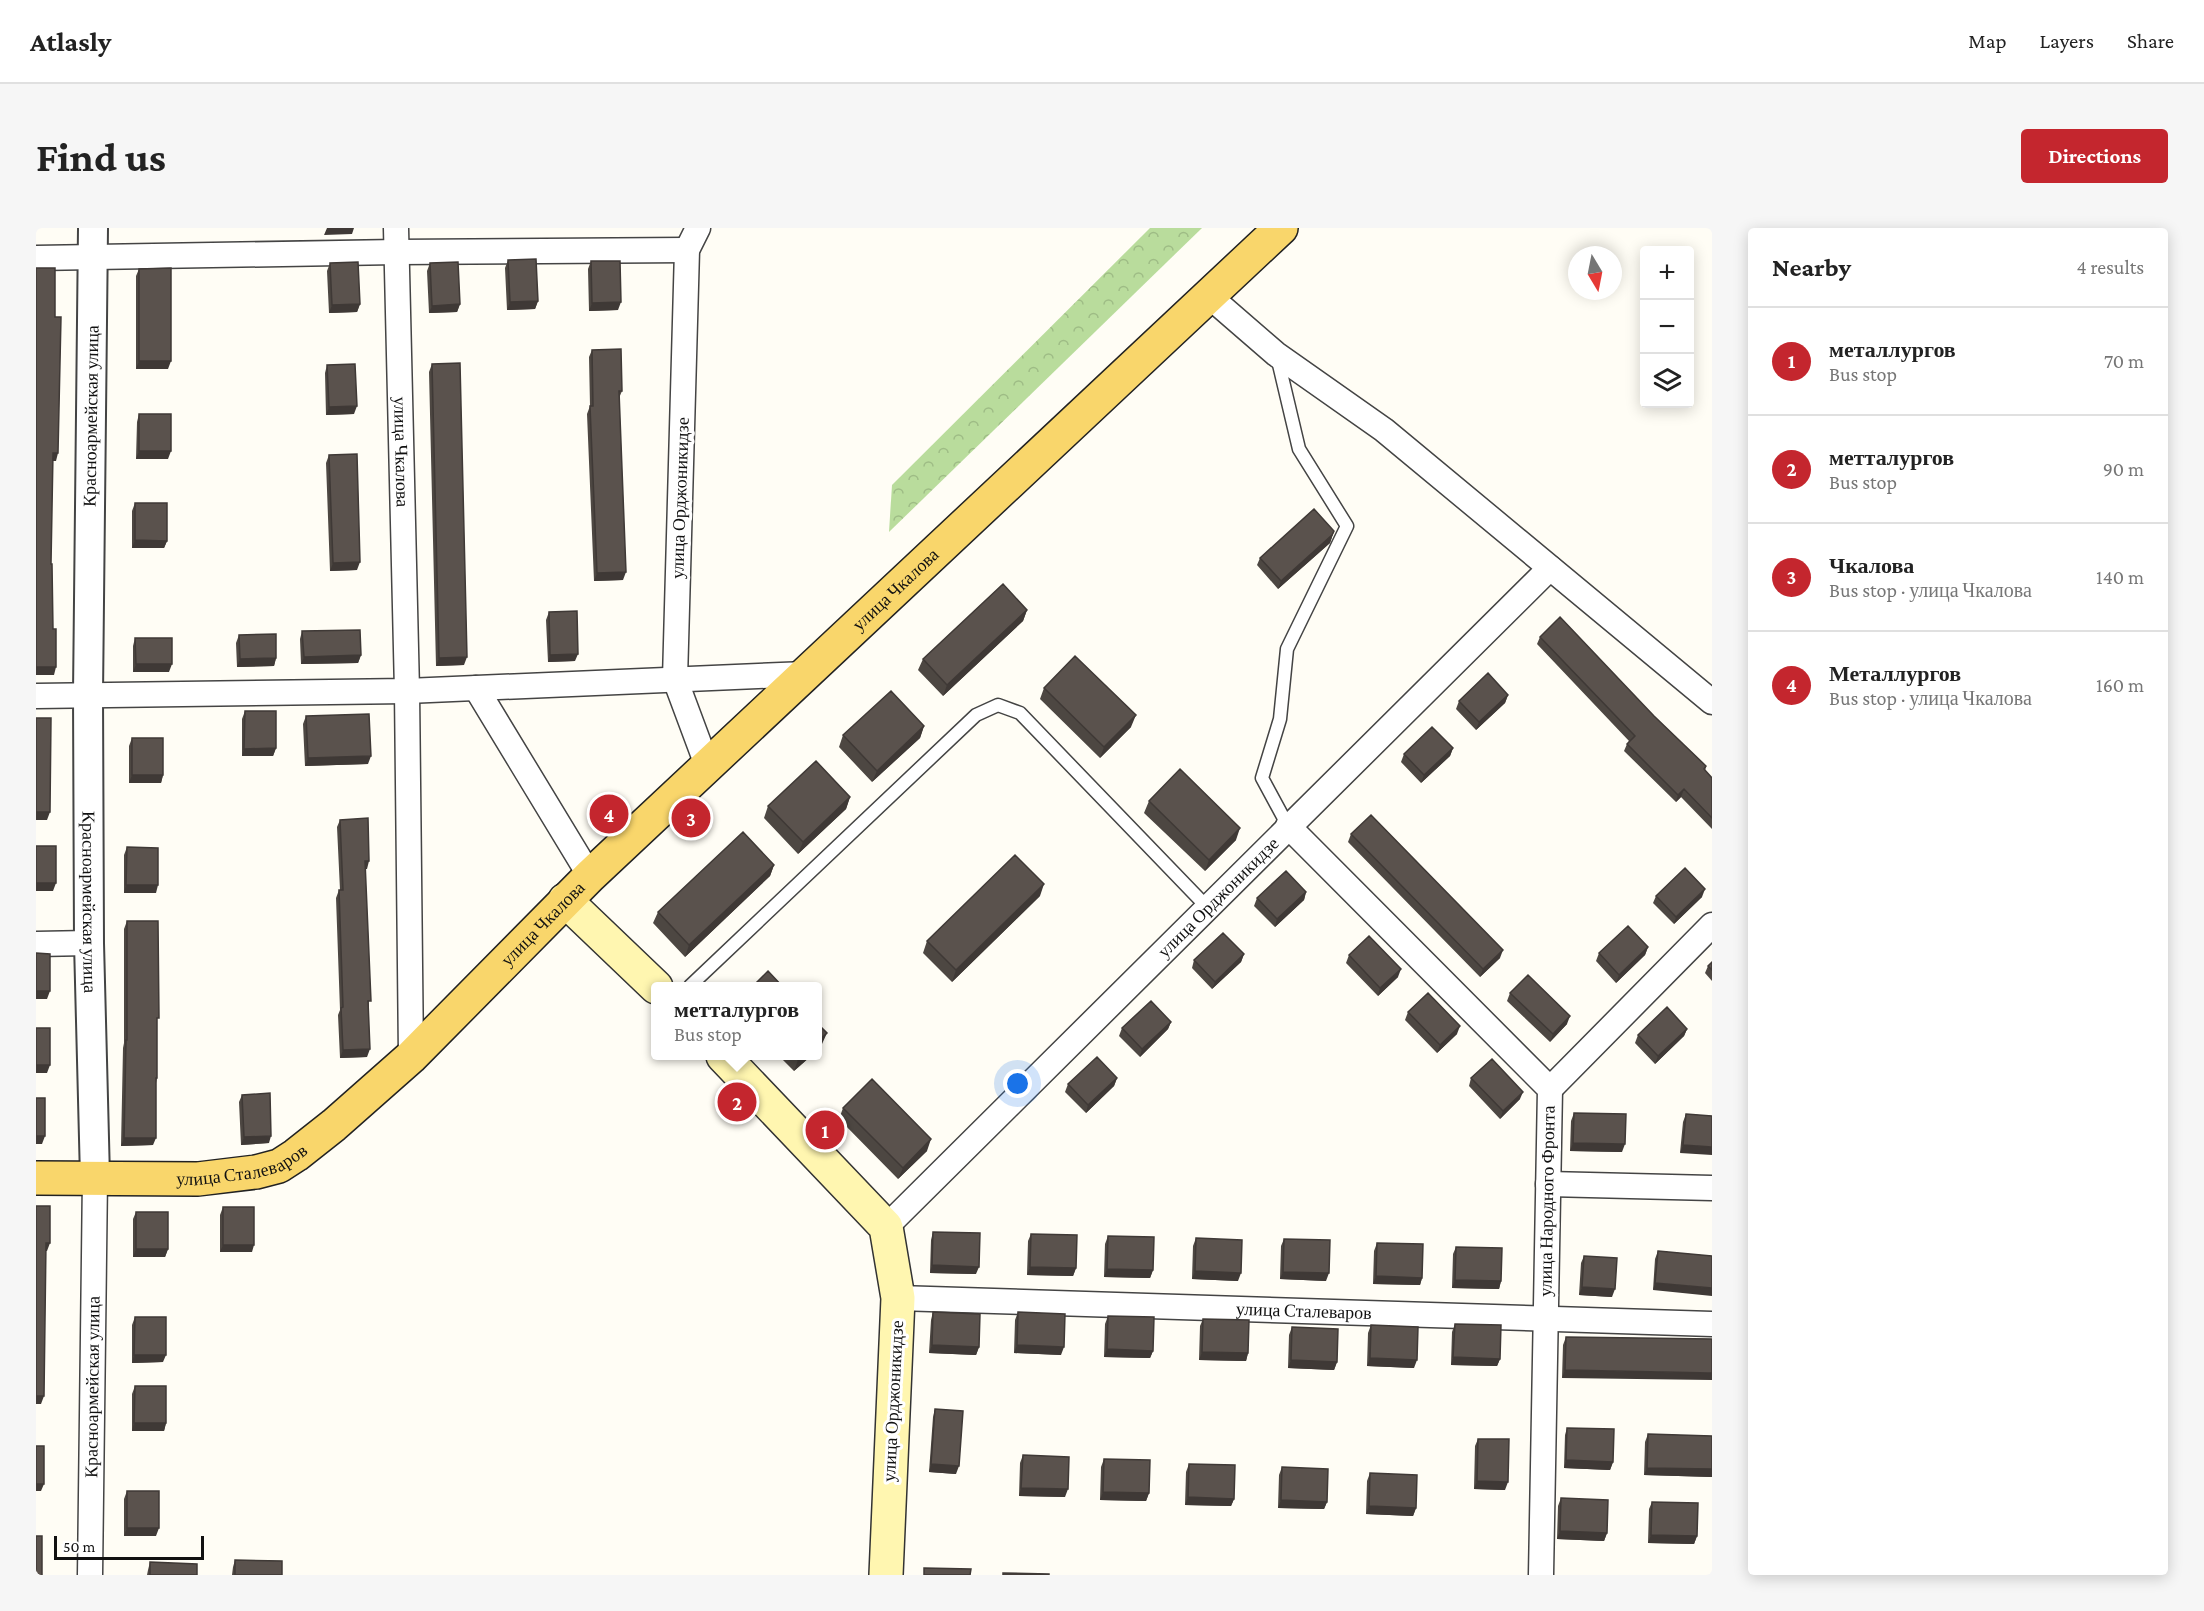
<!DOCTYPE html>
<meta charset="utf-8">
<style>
body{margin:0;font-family:"Crimson Pro",serif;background:#f6f6f6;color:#222}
.controls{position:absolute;right:18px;top:18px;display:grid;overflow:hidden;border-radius:6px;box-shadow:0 3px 15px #0003}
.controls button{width:54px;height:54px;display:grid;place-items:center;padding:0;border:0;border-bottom:2px solid #e0e0e0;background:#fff;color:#222;font:30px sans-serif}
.compass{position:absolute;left:1532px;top:18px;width:54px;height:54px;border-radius:50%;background:#fff;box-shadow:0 3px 15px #0003;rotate:170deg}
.scale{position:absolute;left:18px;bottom:15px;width:150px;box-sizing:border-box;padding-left:6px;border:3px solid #111;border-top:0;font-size:16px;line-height:21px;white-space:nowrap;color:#111;-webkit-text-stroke:4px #fff;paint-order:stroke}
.you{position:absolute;left:982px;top:856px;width:21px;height:21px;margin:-15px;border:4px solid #fff;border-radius:50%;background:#1a73e8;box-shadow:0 0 0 9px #1a73e833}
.badge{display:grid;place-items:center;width:39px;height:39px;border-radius:50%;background:#c4262e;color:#fff;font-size:20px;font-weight:700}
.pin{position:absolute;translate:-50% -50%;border:3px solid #fff;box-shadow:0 2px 6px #0006}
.popup{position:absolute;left:615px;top:754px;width:171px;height:78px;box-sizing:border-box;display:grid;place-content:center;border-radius:6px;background:#fff;filter:drop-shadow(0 2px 4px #0005);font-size:20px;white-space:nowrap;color:#767676}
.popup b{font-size:22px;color:#222}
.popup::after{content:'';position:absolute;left:50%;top:100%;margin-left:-12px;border:12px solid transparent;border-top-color:#fff}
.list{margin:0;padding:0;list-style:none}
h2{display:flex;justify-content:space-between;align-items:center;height:78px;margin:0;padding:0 24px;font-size:26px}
h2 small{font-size:20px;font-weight:400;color:#767676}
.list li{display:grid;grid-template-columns:39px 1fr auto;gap:18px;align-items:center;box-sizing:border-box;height:108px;padding:0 24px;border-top:2px solid #e0e0e0}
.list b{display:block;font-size:22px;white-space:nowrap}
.list p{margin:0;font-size:20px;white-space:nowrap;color:#767676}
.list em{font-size:20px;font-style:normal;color:#767676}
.icon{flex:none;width:33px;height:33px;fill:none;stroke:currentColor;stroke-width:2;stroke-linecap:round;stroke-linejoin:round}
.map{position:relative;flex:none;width:1676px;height:1347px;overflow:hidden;border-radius:6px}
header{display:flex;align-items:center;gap:36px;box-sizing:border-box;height:84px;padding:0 30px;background:#fff;border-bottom:2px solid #e0e0e0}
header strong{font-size:28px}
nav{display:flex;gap:33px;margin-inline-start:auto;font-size:21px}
.intro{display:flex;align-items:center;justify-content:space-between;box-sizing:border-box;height:144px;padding:0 36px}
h1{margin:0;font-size:42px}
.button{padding:15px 27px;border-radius:6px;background:#c4262e;color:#fff;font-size:21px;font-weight:700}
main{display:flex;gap:36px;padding:0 36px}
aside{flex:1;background:#fff;border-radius:6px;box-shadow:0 3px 15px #0003}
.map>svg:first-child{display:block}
</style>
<header>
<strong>Atlasly</strong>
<nav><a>Map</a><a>Layers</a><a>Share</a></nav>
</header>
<div class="intro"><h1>Find us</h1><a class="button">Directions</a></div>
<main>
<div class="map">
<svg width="1676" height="1347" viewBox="0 0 1676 1347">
<defs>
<pattern id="forest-crowns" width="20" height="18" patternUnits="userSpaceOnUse" patternTransform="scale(1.5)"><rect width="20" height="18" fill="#b9dc9c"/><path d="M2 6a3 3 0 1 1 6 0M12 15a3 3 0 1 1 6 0" fill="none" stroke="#9ebc85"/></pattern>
</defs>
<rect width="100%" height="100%" fill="#fffdf5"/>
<path fill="url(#forest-crowns)" d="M1114 0H1166L853 304 856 257Z"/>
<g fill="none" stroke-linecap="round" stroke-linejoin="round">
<g stroke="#444" stroke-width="15">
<path id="service" d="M1241 128 1263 221 1311 298 1251 421 1244 491 1226 550 1252 598
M654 758 940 487 962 477 984 485 1171 679"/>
</g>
<g stroke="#444" stroke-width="27">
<g id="minor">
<path id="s1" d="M360 0 371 463 375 829"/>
<path d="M662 0 651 22 639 451 671 537"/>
<path d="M0 30 361 24 651 22"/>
<path d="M1173 68 1240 126 1348 202 1676 474"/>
<path d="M440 460 554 648"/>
<path d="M0 468 371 463 770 446"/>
<path d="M1252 598 1514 861 1505 1347"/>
<path d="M0 716 53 715"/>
<path d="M1514 861 1676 697"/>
<path d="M1512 956 1676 960"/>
<path id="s2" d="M850 999 1514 340"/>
<path id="s3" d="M862 1070 1676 1096"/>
<path id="s4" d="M54 1347 59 949"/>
</g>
</g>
<g stroke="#444" stroke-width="32">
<g id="tertiary">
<path id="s5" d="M57 0 52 466 53 715 59 949"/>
</g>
</g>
<g stroke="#333" stroke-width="36">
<path id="secondary" d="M529 672 620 759
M687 828 850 999 862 1070 850 1347"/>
</g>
<g stroke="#222" stroke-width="36">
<g id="primary">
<path id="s6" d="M0 950 162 951 220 944 243 938 260 927 298 897 375 829 554 648 1245 0"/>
</g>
</g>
<use href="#service" stroke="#fff" stroke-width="12"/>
<use href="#minor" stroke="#fff" stroke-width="24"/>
<use href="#tertiary" stroke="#fff" stroke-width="28"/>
<use href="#secondary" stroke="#fff6b0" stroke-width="33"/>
<use href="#primary" stroke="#f9d66b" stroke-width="33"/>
</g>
<path fill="#4d4742" d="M472 32 502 73 499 81 471 82 469 40Z
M555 33 582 82 553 83 552 41Z
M294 35 324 76 321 84 293 85 291 43Z
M394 35 424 76 421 84 393 85 391 43Z
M103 41 132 141H100V48Z
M556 122 586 163 583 170 587 352 558 353 551 186 554 178 553 129Z
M396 136 428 437 400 438 393 144Z
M291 137 318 186 290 187 289 145Z
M103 186 132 231H100L101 194Z
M293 227 321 342 294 343 290 235Z
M99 275 131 313 128 320H96V283Z
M1298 303 1294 315 1242 361 1221 337 1224 330Z
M991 382 987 393 907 468 882 442 887 431Z
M513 384 539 433 512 434 510 392Z
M266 403 325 427 322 435 265 436 264 411Z
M203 407 240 430 238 438 201 439 200 415Z
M1504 409 1618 488 1670 538 1669 543 1676 550V601L1645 569 1640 574 1588 523 1591 516 1593 513 1501 416Z
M99 410 133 444H97V418Z
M1008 460 1095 499 1064 530 1004 471Z
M1472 467 1469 475 1440 502 1420 481 1423 473Z
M209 483 240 520 237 528H206V491Z
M270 488 332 536 269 538 267 496Z
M888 498 884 510 836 554 803 519 807 507Z
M96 510 127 547 125 555H93V518Z
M1417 520 1414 528 1385 555 1365 534 1368 526Z
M814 569 810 581 762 626 728 590 732 578Z
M1113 573 1200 612 1169 643 1108 585Z
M304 592 331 641H329L333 780 331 829 304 830 302 787 304 782 300 670 303 662H304L301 599Z
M1315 606 1464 730 1444 749 1312 614Z
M91 619 120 665H88V627Z
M738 637 734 648 649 729 617 695 622 684Z
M1270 664 1268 672 1239 699 1218 678 1221 670Z
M1004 668 916 754 887 725 891 713Z
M1620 668 1666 669 1638 696 1617 675Z
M91 693 121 795V850L120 855 117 917 85 918 87 820 88 815V701Z
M1612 719 1609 727 1580 755 1560 733 1563 725Z
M1208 726 1205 734 1176 761 1156 740 1158 732Z
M1313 727 1362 749 1342 768 1310 735Z
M1676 734V753L1669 745 1672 738Z
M1474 765 1531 796 1514 814 1471 773Z
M1372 784 1421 806 1401 825 1369 792Z
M1135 794 1132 801 1104 829 1083 808 1086 800Z
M1651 801 1648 808 1619 836 1599 815 1602 807Z
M743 828H775L758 843Z
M1081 850 1078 858 1050 885 1029 864 1032 856Z
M1435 850 1484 871 1464 891 1433 858Z
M206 867 233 915 205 917 203 874Z
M807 880 891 923 862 951 803 891Z
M1538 885 1586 924 1534 923 1535 893Z
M1650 886 1676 888 1644 925 1647 894Z
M187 979 216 1024H184V987Z
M100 984 132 1021 129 1029H97V991Z
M897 1004 940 1046 894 1045 895 1012Z
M995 1006 1040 1040 1037 1048 991 1047 992 1013Z
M1072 1008 1117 1042 1114 1050 1068 1049 1069 1016Z
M1160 1010 1202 1053 1156 1051 1157 1018Z
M1248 1011 1290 1053 1244 1051 1245 1018Z
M1341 1015 1386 1050 1384 1057 1337 1056 1338 1023Z
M1420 1019 1465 1053 1463 1061 1416 1060 1417 1026Z
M1622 1023 1676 1028 1617 1062 1619 1031Z
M1548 1028 1576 1069 1543 1067 1545 1035Z
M897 1084 943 1119 940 1127 893 1125 895 1092Z
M982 1084 1025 1127 978 1125 979 1092Z
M1072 1088 1117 1123 1114 1130 1068 1129 1069 1096Z
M99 1089 127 1134 96 1135V1097Z
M1167 1091 1212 1125 1210 1133 1163 1132 1164 1098Z
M1419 1096 1464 1131 1461 1138 1415 1137 1416 1104Z
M1335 1097 1378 1140 1331 1138 1332 1105Z
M1256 1099 1301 1134 1298 1142 1252 1140 1253 1107Z
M1530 1109 1676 1111 1526 1150 1527 1117Z
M99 1158 130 1195 128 1203H96V1166Z
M899 1181 920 1246 893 1244 897 1189Z
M1531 1200 1577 1234 1574 1242 1528 1240 1529 1207Z
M1612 1206 1676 1208V1249L1608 1247 1609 1214Z
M1442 1211 1469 1262 1438 1261 1439 1218Z
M987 1227 1029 1269 983 1268 984 1235Z
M1068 1231 1113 1265 1110 1273 1064 1272 1065 1239Z
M1153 1236 1198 1271 1195 1278 1149 1277 1150 1244Z
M1246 1239 1291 1274 1288 1281 1242 1280 1243 1247Z
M1334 1245 1380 1280 1377 1288 1330 1286 1331 1253Z
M91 1263 120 1308H88V1271Z
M1525 1270 1571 1305 1568 1313 1521 1311 1522 1278Z
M1616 1274 1661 1308 1658 1316 1612 1315 1613 1281Z
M199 1332 246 1347H196L197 1339Z
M114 1334 161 1347H111L112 1342Z"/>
<path fill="#3f3936" d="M291 0H318L316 6 288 7Z
M502 73 499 81 471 82 474 74Z
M585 74 582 82 553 83 556 75Z
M324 76 321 84 293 85 296 77Z
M424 76 421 84 393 85 396 78Z
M103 133H135L132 141H100Z
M321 178 318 186 290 187 293 179Z
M103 223H135L132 231H100Z
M17 225H22L20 233H14Z
M1298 303 1294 315 1242 361 1245 353Z
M99 312 131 313 128 320H96Z
M324 334 321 342 294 343 297 335Z
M590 344 587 352 558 353 561 345Z
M991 382 987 393 907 468 911 457Z
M542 426 539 433 512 434 514 427Z
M325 427 322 435 265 436 268 429Z
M431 429 428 437 400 438 403 430Z
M240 430 238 438 201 439 204 431Z
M100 436H136L133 444H97Z
M0 439H20L18 447H0Z
M1472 467 1469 475 1440 502 1443 494Z
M1100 487 1095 499 1064 530 1068 519Z
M888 498 884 510 836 554 841 543Z
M240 520 237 528H206L208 521Z
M1417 520 1414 528 1385 555 1388 547Z
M335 528 332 536 269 538 272 530Z
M96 547H127L125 555H93Z
M1648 561 1645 569 1640 574 1642 567Z
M814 569 810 581 762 626 767 614Z
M0 584H14L11 592H0Z
M1204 600 1200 612 1169 643 1173 632Z
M329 633H333L331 641H326Z
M738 637 734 648 649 729 653 717Z
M0 655H20L17 663H0Z
M1008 656 1004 668 916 754 920 742Z
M90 657H122L120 665H88Z
M1669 661 1666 669 1638 696 1640 689Z
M1270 664 1268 672 1239 699 1241 691Z
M1612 719 1609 727 1580 755 1583 747Z
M1467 722 1464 730 1444 749 1447 741Z
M1208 726 1205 734 1176 761 1179 754Z
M1365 741 1362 749 1342 768 1344 760Z
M0 763H14L11 771H0Z
M1534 788 1531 796 1514 814 1517 806Z
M1135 794 1132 801 1104 829 1106 821Z
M1424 798 1421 806 1401 825 1404 817Z
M1651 801 1648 808 1619 836 1622 828Z
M791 805 786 816 782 821V813Z
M334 821 331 829 304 830 307 822Z
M767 828H775L758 843 762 832Z
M0 837H14L11 845H0Z
M1081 850 1078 858 1050 885 1052 877Z
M1487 864 1484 871 1464 891 1467 883Z
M0 908H9L6 916H0Z
M235 908 233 915 205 917 208 909Z
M88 910H120L117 917 85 918Z
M895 911 891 923 862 951 867 940Z
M1537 915 1589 916 1586 924 1534 923Z
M1647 917 1676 919V927L1644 925Z
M10 1015H14L11 1023H7Z
M187 1017H218L216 1024H184Z
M100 1021H132L129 1029H97Z
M896 1037 943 1039 940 1046 894 1045Z
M994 1039 1040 1040 1037 1048 991 1047Z
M1071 1041 1117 1042 1114 1050 1068 1049Z
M1159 1043 1205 1045 1202 1053 1156 1051Z
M1247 1044 1293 1045 1290 1053 1244 1051Z
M1340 1048 1386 1050 1384 1057 1337 1056Z
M1419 1052 1465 1053 1463 1061 1416 1060Z
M1619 1055 1676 1060V1068L1617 1062Z
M1546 1059 1579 1061 1576 1069 1543 1067Z
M896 1117 943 1119 940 1127 893 1125Z
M981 1117 1028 1119 1025 1127 978 1125Z
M1071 1121 1117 1123 1114 1130 1068 1129Z
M1166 1124 1212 1125 1210 1133 1163 1132Z
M98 1127H130L127 1134 96 1135Z
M1417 1129 1464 1131 1461 1138 1415 1137Z
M1334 1130 1381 1132 1378 1140 1331 1138Z
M1255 1132 1301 1134 1298 1142 1252 1140Z
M1529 1142 1676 1145V1152L1526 1150Z
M0 1168H8L5 1176H0Z
M98 1195H130L128 1203H96Z
M1530 1232 1577 1234 1574 1242 1528 1240Z
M895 1236 923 1238 920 1246 893 1244Z
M1611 1240 1676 1241V1249L1608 1247Z
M1441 1253 1472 1254 1469 1262 1438 1261Z
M0 1256H8L5 1263H0Z
M985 1260 1032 1261 1029 1269 983 1268Z
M1067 1264 1113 1265 1110 1273 1064 1272Z
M1152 1269 1198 1271 1195 1278 1149 1277Z
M1245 1272 1291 1274 1288 1281 1242 1280Z
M1333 1278 1380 1280 1377 1288 1330 1286Z
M91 1300H123L120 1308H88Z
M1524 1303 1571 1305 1568 1313 1521 1311Z
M1615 1307 1661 1308 1658 1316 1612 1315Z"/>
<path fill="#5a524d" stroke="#3f3936" stroke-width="1.5" d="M500 31 502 73 474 74 472 32Z
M555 33H584L585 74 556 75Z
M322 34 324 76 296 77 294 35Z
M422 34 424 76 396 78 394 35Z
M0 40H19V89H25L22 225H17L15 336H16L17 401H20V439H0Z
M135 40V133H103V41Z
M585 121 586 163H583L590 344 561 345 554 178H557L556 122Z
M424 135 431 429 403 430 396 136Z
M319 136 321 178 293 179 291 137Z
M103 186H135V223H103Z
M321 226 324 334 297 335 293 227Z
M99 275H131V313L99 312Z
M1278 281 1298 303 1296 307 1245 353 1224 330Z
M967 356 991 382 911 457 887 431Z
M541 383 542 426 514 427 513 384Z
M1524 389 1618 488 1670 538 1668 541 1676 550V590L1648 561 1642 567 1591 516 1599 508 1504 409Z
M324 402 325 427 268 429 266 403Z
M240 406V430L204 431 203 407Z
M99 410H136V436H100Z
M1039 428 1100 487 1068 519 1008 460Z
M1452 445 1472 467 1443 494 1423 473Z
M855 463 888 498 841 543 807 507Z
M209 483H240V520L208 521Z
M333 486 335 528 272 530 270 488Z
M0 490H15L14 584H0Z
M1396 499 1417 520 1388 547 1368 526Z
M96 510H127V547H96Z
M780 533 814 569 767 614 732 578Z
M1144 541 1204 600 1173 632 1113 573Z
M1335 587 1467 722 1447 741 1315 606Z
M332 590 333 633H329L335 773H332L334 821 307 822 305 780 307 779 303 662H307L304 592Z
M707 604 738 637 653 717 622 684Z
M0 618H20V655H0Z
M91 619 122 620V657H90Z
M979 627 1008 656 920 742 891 713Z
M1649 640 1669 661 1640 689 1620 668Z
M1250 643 1270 664 1241 691 1221 670Z
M91 693H122L123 790H121V850H120V910H88L90 812H91Z
M1592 698 1612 719 1583 747 1563 725Z
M1187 705 1208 726 1179 754 1158 732Z
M1333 708 1365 741 1344 760 1313 727Z
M0 725 14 726V763H0Z
M1676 734V742L1672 738Z
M732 743 747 759H716Z
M1492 747 1534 788 1517 806 1474 765Z
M1392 765 1424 798 1404 817 1372 784Z
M1115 773 1135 794 1106 821 1086 800Z
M1631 779 1651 801 1622 828 1602 807Z
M782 796 791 805 782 813Z
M0 800H14V837H0Z
M758 828H767L762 832Z
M1061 829 1081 850 1052 877 1032 856Z
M1456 831 1487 864 1467 883 1435 850Z
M836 851 895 911 867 940 807 880Z
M234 865 235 908 208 909 206 867Z
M0 870H9V908H0Z
M1538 885 1590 886 1589 916 1537 915Z
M1650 886 1676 888V919L1647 917Z
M0 978H14V1015H10L8 1168H0Z
M187 979H218V1017H187Z
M100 984H132V1021H100Z
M897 1004 944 1005 943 1039 896 1037Z
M995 1006 1041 1007 1040 1040 994 1039Z
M1072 1008 1118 1009 1117 1042 1071 1041Z
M1160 1010 1206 1012 1205 1045 1159 1043Z
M1248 1011 1294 1012 1293 1045 1247 1044Z
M1341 1015 1387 1016 1386 1050 1340 1048Z
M1420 1019 1466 1020 1465 1053 1419 1052Z
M1622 1023 1676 1028V1060L1619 1055Z
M1548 1028 1581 1030 1579 1061 1546 1059Z
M897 1084 944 1086 943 1119 896 1117Z
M982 1084 1029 1086 1028 1119 981 1117Z
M1072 1088 1118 1089 1117 1123 1071 1121Z
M99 1089H130V1127H98Z
M1167 1091 1213 1092 1212 1125 1166 1124Z
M1419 1096 1465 1097 1464 1131 1417 1129Z
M1335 1097 1382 1099 1381 1132 1334 1130Z
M1256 1099 1302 1101 1301 1134 1255 1132Z
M1530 1109 1676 1111V1145L1529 1142Z
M99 1158H130V1195H98Z
M899 1181 927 1183 923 1238 895 1236Z
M1531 1200 1578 1201 1577 1234 1530 1232Z
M1612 1206 1676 1208V1241L1611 1240Z
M1442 1211H1473L1472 1254 1441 1253Z
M0 1218H8V1256H0Z
M987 1227 1033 1229 1032 1261 985 1260Z
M1068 1231 1114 1232 1113 1265 1067 1264Z
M1153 1236 1199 1237 1198 1271 1152 1269Z
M1246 1239 1292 1241 1291 1274 1245 1272Z
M1334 1245 1381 1247 1380 1280 1333 1278Z
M91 1263H123V1300H91Z
M1525 1270 1572 1272 1571 1305 1524 1303Z
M1616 1274 1662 1275 1661 1308 1615 1307Z
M0 1308H6V1347H0Z
M199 1332 246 1333V1347H199Z
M114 1334 161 1336V1347H114Z
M888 1340 935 1341 934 1347H888Z
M967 1345 1013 1346V1347H967Z"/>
<g text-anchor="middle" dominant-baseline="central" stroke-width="6" stroke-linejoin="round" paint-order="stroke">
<g font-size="18" fill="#111" stroke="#fff">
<text transform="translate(55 188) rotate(-89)">Красноармейская улица</text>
<text stroke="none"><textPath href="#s1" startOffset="224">улица Чкалова</textPath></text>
<text transform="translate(644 270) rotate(-88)">улица Орджоникидзе</text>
<text stroke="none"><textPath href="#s6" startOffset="1089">улица Чкалова</textPath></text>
<text stroke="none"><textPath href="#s2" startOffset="468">улица Орджоникидзе</textPath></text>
<text stroke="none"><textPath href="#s5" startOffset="674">Красноармейская улица</textPath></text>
<text stroke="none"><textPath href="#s6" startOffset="603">улица Чкалова</textPath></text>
<text stroke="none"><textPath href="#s6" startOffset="208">улица Сталеваров</textPath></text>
<text transform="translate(1511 973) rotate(-89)">улица Народного Фронта</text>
<text stroke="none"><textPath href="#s3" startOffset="406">улица Сталеваров</textPath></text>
<text stroke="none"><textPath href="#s4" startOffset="188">Красноармейская улица</textPath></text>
<text transform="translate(857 1173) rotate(-87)">улица Орджоникидзе</text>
</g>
</g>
</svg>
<div class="controls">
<button>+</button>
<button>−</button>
<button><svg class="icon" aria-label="layers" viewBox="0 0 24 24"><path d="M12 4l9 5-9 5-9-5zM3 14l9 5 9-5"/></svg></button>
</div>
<svg class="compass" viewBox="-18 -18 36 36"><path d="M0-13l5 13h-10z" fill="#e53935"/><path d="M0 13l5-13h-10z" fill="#767676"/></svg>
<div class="scale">50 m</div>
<div class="you"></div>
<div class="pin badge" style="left:789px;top:902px">1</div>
<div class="pin badge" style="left:701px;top:874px">2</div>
<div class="popup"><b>метталургов</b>Bus stop</div>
<div class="pin badge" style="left:655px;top:590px">3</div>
<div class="pin badge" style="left:573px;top:586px">4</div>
</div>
<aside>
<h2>Nearby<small>4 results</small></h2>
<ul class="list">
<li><span class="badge">1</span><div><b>металлургов</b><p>Bus stop</p></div><em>70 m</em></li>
<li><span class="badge">2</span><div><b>метталургов</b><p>Bus stop</p></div><em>90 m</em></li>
<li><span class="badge">3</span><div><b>Чкалова</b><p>Bus stop · улица Чкалова</p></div><em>140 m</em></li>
<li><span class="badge">4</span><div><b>Металлургов</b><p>Bus stop · улица Чкалова</p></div><em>160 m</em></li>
</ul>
</aside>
</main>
